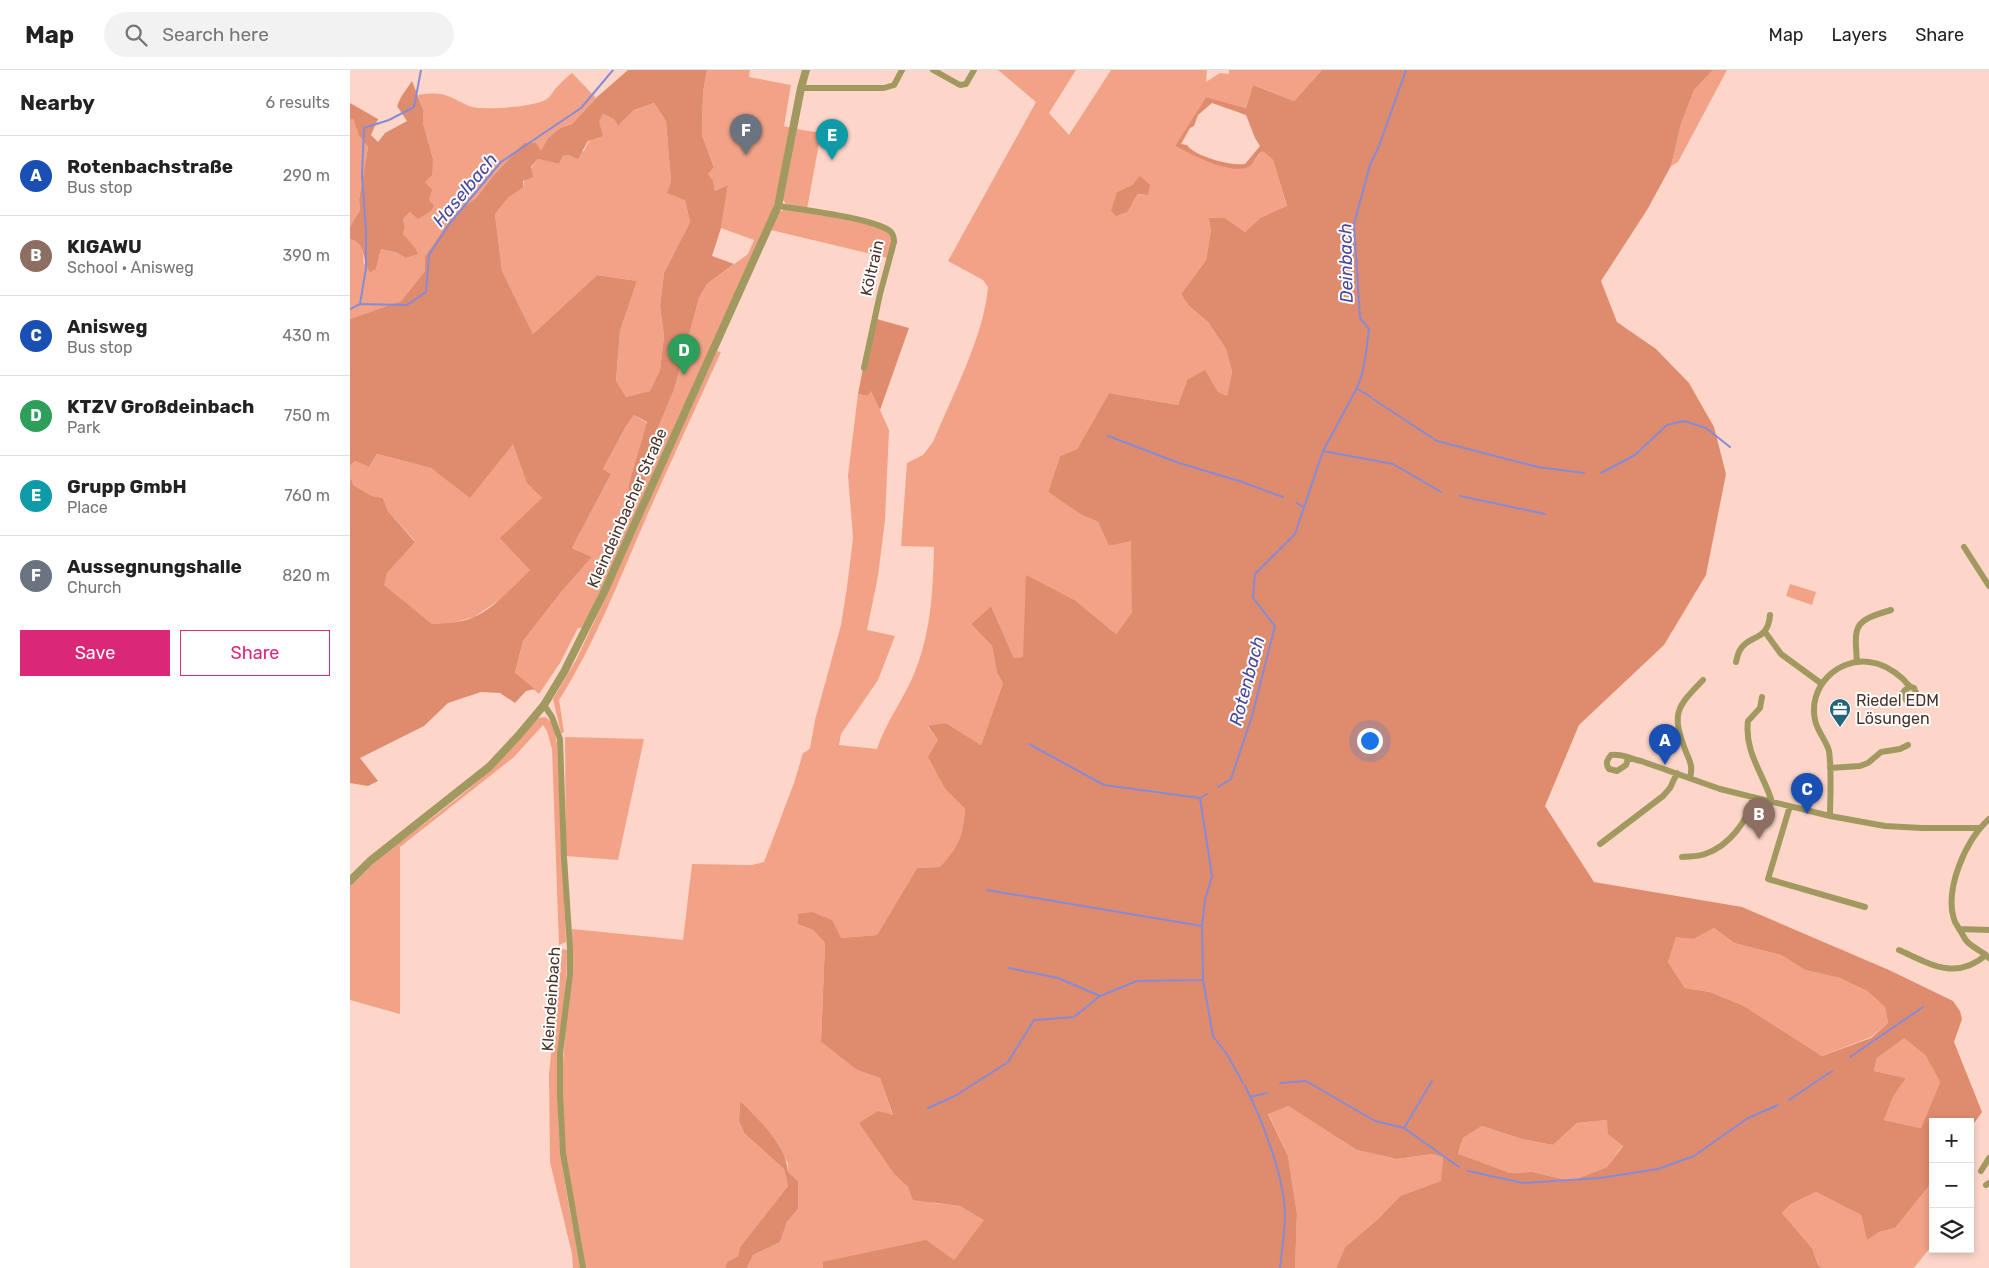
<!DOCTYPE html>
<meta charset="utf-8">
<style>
body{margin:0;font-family:Rubik,sans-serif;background:#f2f2f2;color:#222}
.controls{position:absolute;right:15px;bottom:15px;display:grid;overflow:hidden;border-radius:0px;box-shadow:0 2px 8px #0003}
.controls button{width:45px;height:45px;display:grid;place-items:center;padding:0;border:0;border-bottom:1px solid #e0e0e0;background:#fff;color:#222;font:25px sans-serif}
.you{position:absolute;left:1019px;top:670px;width:18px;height:18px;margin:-12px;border:4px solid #fff;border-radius:50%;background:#1a73e8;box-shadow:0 0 0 8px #1a73e833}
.badge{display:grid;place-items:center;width:32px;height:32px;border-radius:50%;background:#db2777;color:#fff;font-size:16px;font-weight:700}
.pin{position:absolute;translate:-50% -41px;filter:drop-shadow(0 1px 2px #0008)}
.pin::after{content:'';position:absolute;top:26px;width:18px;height:15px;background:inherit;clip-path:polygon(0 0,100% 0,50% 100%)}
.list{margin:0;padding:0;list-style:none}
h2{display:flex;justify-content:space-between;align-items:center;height:65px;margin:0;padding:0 20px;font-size:21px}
h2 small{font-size:16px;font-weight:400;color:#767676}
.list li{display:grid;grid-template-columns:32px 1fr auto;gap:15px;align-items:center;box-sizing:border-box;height:80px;padding:0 20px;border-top:1px solid #e0e0e0}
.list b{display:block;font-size:19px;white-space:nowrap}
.list p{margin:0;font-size:16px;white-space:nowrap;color:#767676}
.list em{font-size:16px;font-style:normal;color:#767676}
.actions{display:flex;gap:10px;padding:15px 20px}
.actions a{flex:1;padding:11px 0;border:1px solid #db2777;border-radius:0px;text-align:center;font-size:18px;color:#db2777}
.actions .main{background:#db2777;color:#fff}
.icon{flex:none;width:28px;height:28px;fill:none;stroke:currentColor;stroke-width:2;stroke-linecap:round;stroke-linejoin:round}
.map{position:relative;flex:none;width:1639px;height:1198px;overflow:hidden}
header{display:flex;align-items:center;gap:30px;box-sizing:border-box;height:70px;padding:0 25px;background:#fff;border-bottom:1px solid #e0e0e0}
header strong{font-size:24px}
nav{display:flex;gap:28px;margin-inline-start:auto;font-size:18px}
.search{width:350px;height:45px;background:#f2f2f2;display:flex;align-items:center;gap:12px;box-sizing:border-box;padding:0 18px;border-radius:28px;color:#767676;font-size:19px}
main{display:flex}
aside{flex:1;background:#fff}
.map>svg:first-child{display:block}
</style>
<header>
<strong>Map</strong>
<div class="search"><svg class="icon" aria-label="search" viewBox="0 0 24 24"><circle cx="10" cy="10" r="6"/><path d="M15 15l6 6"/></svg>Search here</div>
<nav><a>Map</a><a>Layers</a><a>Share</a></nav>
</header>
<main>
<aside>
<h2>Nearby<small>6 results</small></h2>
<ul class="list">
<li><span class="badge" style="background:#1a4fb4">A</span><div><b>Rotenbachstraße</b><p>Bus stop</p></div><em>290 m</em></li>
<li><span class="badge" style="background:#8d6e63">B</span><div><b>KIGAWU</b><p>School · Anisweg</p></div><em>390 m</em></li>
<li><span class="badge" style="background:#1a4fb4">C</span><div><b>Anisweg</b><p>Bus stop</p></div><em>430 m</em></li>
<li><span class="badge" style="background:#2e9e5b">D</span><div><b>KTZV Großdeinbach</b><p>Park</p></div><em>750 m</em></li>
<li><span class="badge" style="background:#0f9aa8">E</span><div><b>Grupp GmbH</b><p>Place</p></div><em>760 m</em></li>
<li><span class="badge" style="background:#6b7280">F</span><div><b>Aussegnungshalle</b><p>Church</p></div><em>820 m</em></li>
</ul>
<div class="actions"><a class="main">Save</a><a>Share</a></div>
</aside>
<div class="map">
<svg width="1639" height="1198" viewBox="0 0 1639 1198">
<rect width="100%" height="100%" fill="#fdd6c9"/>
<path fill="#f2a387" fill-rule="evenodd" d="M357 0H400L399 7 441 15 434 56 441 58 425 131 420 148 233 558H228L210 593 189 624 165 604 173 571 212 521 242 487 222 478 261 404 253 399 276 356 284 345 297 353 279 413V441L295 410 301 374 324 320 349 228 357 214 398 184 404 170 371 158 378 115 365 121 363 110 358 104 364 96 352 65 353 22Z
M648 0H726L699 43 719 65 761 0H857L856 12 870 3 879 4V0H972L944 31 903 15 896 38 856 27 825 76 890 99 901 95 913 80 923 90 937 137 910 148 895 162 875 148 861 160 856 190 831 224 839 236 858 252 876 279 882 302 877 327 837 310 828 335 759 323 727 379 710 386 698 422 730 444 748 452 759 476 782 470V542L766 564 726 531 673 588H664L641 536 621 554 642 576 647 603 653 613 631 675 596 653 578 657 588 670 596 720 615 739C613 767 610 776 590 797L567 798 527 865 491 868 448 855 463 860 475 873 471 972 507 1000 530 1008 543 1046 545 1105 558 1117 584 1133 610 1136 635 1150 604 1190 472 1193 473 1198H397L403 1185 430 1172 437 1152 448 1139V1111L438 1102V1093L390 1031 389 1051 394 1063 434 1099 438 1116 390 1177 388 1186 377 1192 375 1198H235C231 1161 222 1125 216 1089 213 1068 213 1045 212 1024 212 969 223 915 222 859L333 870 342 794 402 795 414 792 444 713 453 683 457 681 460 678 465 650 491 555 497 517 503 468 498 405 508 324 518 326 521 320 539 360 535 450 528 506 517 560 545 566 528 610 491 664 489 675 527 679C536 652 553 630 564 604 581 564 583 520 584 477L551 476 557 393 573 385 583 372C602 326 634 266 638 217L633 210 598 191 686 32ZM791 107 797 125 788 124 783 133 767 122 782 115Z
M1363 0H1377L1328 92 1321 96 1331 54 1344 20Z
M222 3 246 28 222 54 210 58 198 68 191 82 159 90 144 105 126 128 104 144 75 186V201L51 231 0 249V169C15 173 12 180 14 194L26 199 31 179 48 183 55 188 60 173 53 164 55 157 53 149 60 142 78 130 75 112 83 89 73 53V39L68 25C95 21 97 26 119 36 131 41 189 37 198 28 202 25 204 19 208 16 212 11 217 7 222 3Z
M304 33 316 51 321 112 335 130 340 152 314 203 310 236 314 266 310 300 300 321 276 327 266 312 270 261 287 211 247 205 183 264 152 201 145 144 159 127 173 118C174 107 181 98 188 89L209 94 213 86 234 81 253 44 264 49 268 56 284 40Z
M3 49 9 66 18 77 9 130 10 140 0 158V50Z
M447 59 471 63 457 139 436 134 433 130Z
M433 138 526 156 540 163 542 172 538 188 421 160 427 141H432Z
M367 281 371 282C345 340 318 397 293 455 267 515 244 575 209 630L214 662 211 663 203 629 226 590 245 550Z
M163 373 177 412 192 428 180 500 152 528 124 547 102 553 82 554 33 515 37 503 65 471 38 441 33 428 22 426 3 415 2 409 0 412V396L5 391 19 397 27 384 81 398 99 410Z
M1440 514 1466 522 1462 535 1436 526Z
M195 647C205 652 205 664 207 674L216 872 209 875 202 679 197 661 193 655 164 687 50 777V944L0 930V815C37 778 81 751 121 717 145 696 166 673 187 648Z
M215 667 294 669 268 790 216 786Z
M1364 858 1384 873 1431 885 1455 900 1490 908 1517 921 1535 937 1538 953 1521 967 1472 986 1394 936 1360 922 1335 918 1318 892 1326 866 1344 869Z
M210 878 217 880C217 941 205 1002 209 1063 212 1108 223 1153 230 1198H223L222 1184 200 1092 199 1004 212 882Z
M1553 967 1575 985 1590 1012 1571 1058 1534 1050 1543 1027 1556 1008 1524 1001 1527 988Z
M938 1036 1007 1080 1047 1089 1082 1084 1093 1086 1092 1111 1050 1126 1027 1150 995 1177 986 1198H945L947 1144 938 1086 918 1043Z
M1257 1050 1273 1075 1257 1097 1221 1111 1182 1102 1160 1103 1108 1085 1113 1068 1132 1056 1172 1069 1203 1075 1227 1053Z
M1583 1111V1174L1564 1198H1472L1468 1195 1462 1178 1432 1143 1441 1134 1466 1122 1511 1145 1517 1169 1529 1162 1545 1158Z"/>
<path fill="#df8c6e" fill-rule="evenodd" d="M278 0H357L353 22 352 65 364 97 358 104 363 110 365 121 378 115 371 158 362 186 384 194 357 214 349 228 324 320 301 374 295 410 278 442 279 413 297 352 284 345 276 356 253 399 261 404 222 478 242 487 212 521 173 571 165 603 185 619 176 621 165 633 150 623 131 622 98 633 74 656 10 688 28 711 18 716 0 713V412L2 408 3 415 22 426 33 428 38 441 65 472 37 503 34 515 82 554C96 553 111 553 124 547 144 539 164 515 180 500L150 468 192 428 177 413 163 374 120 428 81 398 27 384 19 397 5 391 0 396V249L51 231 75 201V186L104 144 126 128 144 105 174 73H186L191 81 198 68 210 58 222 54 246 28ZM304 33 316 51 321 112 317 123 335 130 340 152 314 203 310 236 314 266 310 300 300 321 276 327 266 311 270 261 287 211 247 205 183 264 152 201 145 144 159 127 173 118V111L183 107 181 97 188 89 209 94 213 86 219 85 228 89 238 71 253 66 249 52 253 44 264 49 268 56 284 40Z
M972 0H1363L1344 20 1331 54 1321 96 1297 140 1251 211 1267 252 1306 279 1339 313 1364 357 1376 404 1356 505 1314 575 1229 655 1195 736 1244 812 1392 837 1539 900 1603 931 1610 941 1612 949 1604 972 1632 1042 1620 1059V1052H1583V1111L1545 1158 1529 1162 1517 1170 1511 1145 1466 1122 1441 1134 1432 1143 1462 1178 1468 1195 1472 1198H986L995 1177 1027 1150 1050 1126 1091 1111 1093 1087 1082 1084 1047 1089 1007 1080 938 1036 918 1044 938 1086 947 1144 945 1198H473L472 1192 576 1170 604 1190 634 1150 610 1136 563 1130 558 1117 545 1105 509 1053 528 1041 543 1045 530 1008 507 1000 471 972 475 873 463 860 448 854V844L462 842 482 850 491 868 527 865 567 798 590 797C609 776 613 767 615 739L596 720 578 687 588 670 578 656 596 653 631 675 653 613 647 603 642 576 621 554 641 536 664 588 673 587 676 505 726 531 766 564 782 542 781 471 759 476 748 452 730 444 698 422 710 386 727 379 759 323 828 335 837 310 855 300 868 322 877 326 882 302 876 279 858 252 839 236 831 224 856 190 861 160 859 148H875L895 162 910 148 937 136 923 90 913 81C907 84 905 92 900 96 883 107 841 84 825 76L856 27 896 38 903 15 944 31ZM862 33 896 45 905 68 910 76 895 94C881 96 845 87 837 75L831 74 840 58 844 56 848 45ZM1364 858 1384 873 1431 885 1455 900 1490 908 1517 921 1535 937 1538 953 1521 968 1472 986 1394 936 1360 922 1335 918 1318 892 1326 867 1344 869ZM1554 968 1575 985 1590 1012 1571 1058 1534 1050 1543 1027 1556 1008 1524 1001 1527 988ZM1257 1050 1258 1064 1273 1076 1257 1097 1221 1111 1182 1102 1160 1103 1108 1084 1113 1068 1132 1056 1172 1069 1203 1075 1227 1053Z
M62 11 73 39V53L83 89 82 105 75 112 82 120 79 130 84 136 81 141 68 149 60 142 53 149 55 157 53 164C59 171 65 176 68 184L55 188 48 183 31 179 26 199 20 202C10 188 18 174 0 169V157L10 140 9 130 18 77 9 66 3 49 0 50V33L28 49 21 65 28 72 35 63 57 51 47 36 51 27Z
M790 106 800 115 798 125 788 124 777 142 766 146 761 141 767 122 782 115Z
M523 248 559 258 530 340 521 321 518 326 508 324Z
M390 1031C408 1049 436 1075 438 1102L448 1111V1139L437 1152 430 1172 403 1185 397 1198H375L377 1192 388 1186 390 1177 438 1116 434 1099 394 1063 389 1051Z"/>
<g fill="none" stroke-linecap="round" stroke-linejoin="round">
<path stroke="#878bd6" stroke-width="2" d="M10 234 16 198V160L12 106 14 58 39 50 64 37 71 0
M0 239 10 234 57 235 76 222 79 185 100 153 151 92 231 38 263 0
M1008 319 1021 327
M1002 327C1015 307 1016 281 1019 259L1010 248 1004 154 1020 95 1029 76 1056 0
M1023 329 1087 371 1188 397 1234 403
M758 366 829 393 889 411 933 427
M973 381 1043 394 1091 422
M1251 403 1285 385 1317 355 1334 351 1356 358 1380 377
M1110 426 1195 444
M947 433 953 437
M679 674 754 715 850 728
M868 717 881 709 902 646 925 556 903 528 905 504 945 464 973 381 1001 329
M857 724 850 728 862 806 855 830 852 856 853 910 863 966 878 986 893 1013
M637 820 852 856
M659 898 708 908 750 926
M1500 987 1573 937
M930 1013 956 1011 1025 1051 1054 1058 1109 1097
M895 1016C912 1049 936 1111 935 1148 934 1165 932 1182 930 1198
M900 1027 917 1023
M1439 1030 1482 1001
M578 1038 605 1026 658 992 684 950 724 947 750 926 787 911 853 910
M1054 1058 1082 1011
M1118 1101 1173 1113 1250 1108 1308 1099 1344 1086 1398 1048 1428 1035"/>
<path stroke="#a29960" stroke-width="6" d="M583 0 610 15 616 14 624 0
M451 18H534L544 15 552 0
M428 136C449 139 529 149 541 162 544 165 544 168 544 172L530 224 514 298
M1614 477 1639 516
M1415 562 1431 584 1472 614
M1386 592C1387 588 1388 583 1390 580 1399 564 1418 572 1420 545
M1507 592C1504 554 1504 551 1541 540
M1412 627 1410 638 1398 651C1394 682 1414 705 1422 732
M194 635 202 647 210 669 214 787 220 879V904L210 984V1025L213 1083 233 1198
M1278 689 1276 695 1267 701 1259 699C1255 693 1257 690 1261 685 1272 683 1280 689 1291 691L1370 719 1480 746 1535 756 1572 758H1629
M1480 698 1510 696 1518 693 1531 682 1550 679 1558 675
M1340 707C1343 697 1340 691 1336 682 1321 643 1326 638 1353 610
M1440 736 1418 809 1515 837
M1480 746C1480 725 1482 702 1479 681 1476 670 1467 661 1465 650 1458 617 1487 588 1519 592 1531 593 1544 601 1553 609 1557 613 1558 617 1564 618L1567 625 1562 631 1556 630 1553 623 1555 620 1560 617
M1639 749C1616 770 1593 820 1605 852 1608 857 1612 863 1615 869 1621 878 1632 880 1639 888
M1250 774 1313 726 1320 718 1327 703
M1332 787C1339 786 1347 787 1355 784 1379 776 1398 751 1403 727
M1609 859 1639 860
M1549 880C1580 894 1606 911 1636 885
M1631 1101 1639 1088
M1636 1115 1639 1113"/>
<path stroke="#a29960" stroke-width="8" d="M0 811 20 791 139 697 168 666 194 635 214 602 253 524 428 136 451 18 456 0"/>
</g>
<defs>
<g id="office-pin" transform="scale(1.125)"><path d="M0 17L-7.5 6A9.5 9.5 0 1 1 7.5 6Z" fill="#246679" stroke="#fff"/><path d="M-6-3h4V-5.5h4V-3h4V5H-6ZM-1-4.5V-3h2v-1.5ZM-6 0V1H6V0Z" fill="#fff"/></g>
</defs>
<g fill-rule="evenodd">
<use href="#office-pin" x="1490" y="639"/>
</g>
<g text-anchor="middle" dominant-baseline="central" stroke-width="4" stroke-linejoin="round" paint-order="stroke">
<g font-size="16" fill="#4c332a" stroke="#fff">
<text transform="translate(522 198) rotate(-77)">Költrain</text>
<text transform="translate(277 438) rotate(-66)">Kleindeinbacher Straße</text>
<text transform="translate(201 929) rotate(-86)">Kleindeinbach</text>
</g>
<g font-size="16" fill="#4c332a" stroke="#fff" text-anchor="start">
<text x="1506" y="630">Riedel EDM<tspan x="1506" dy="18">Lösungen</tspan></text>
</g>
<g font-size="18" font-style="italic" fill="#49479f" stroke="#fff">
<text transform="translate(115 120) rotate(-50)">Haselbach</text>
<text transform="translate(996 193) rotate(-91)">Deinbach</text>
<text transform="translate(897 611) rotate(-75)">Rotenbach</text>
</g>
</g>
</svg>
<div class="controls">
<button>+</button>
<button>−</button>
<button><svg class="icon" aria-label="layers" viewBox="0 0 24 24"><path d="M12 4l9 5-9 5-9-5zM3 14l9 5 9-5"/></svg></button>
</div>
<div class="you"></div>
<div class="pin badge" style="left:1315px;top:695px;background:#1a4fb4">A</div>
<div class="pin badge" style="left:1409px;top:769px;background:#8d6e63">B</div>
<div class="pin badge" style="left:1457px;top:744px;background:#1a4fb4">C</div>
<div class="pin badge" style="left:334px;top:305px;background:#2e9e5b">D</div>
<div class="pin badge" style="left:482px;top:90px;background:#0f9aa8">E</div>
<div class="pin badge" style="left:396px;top:85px;background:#6b7280">F</div>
</div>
</main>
